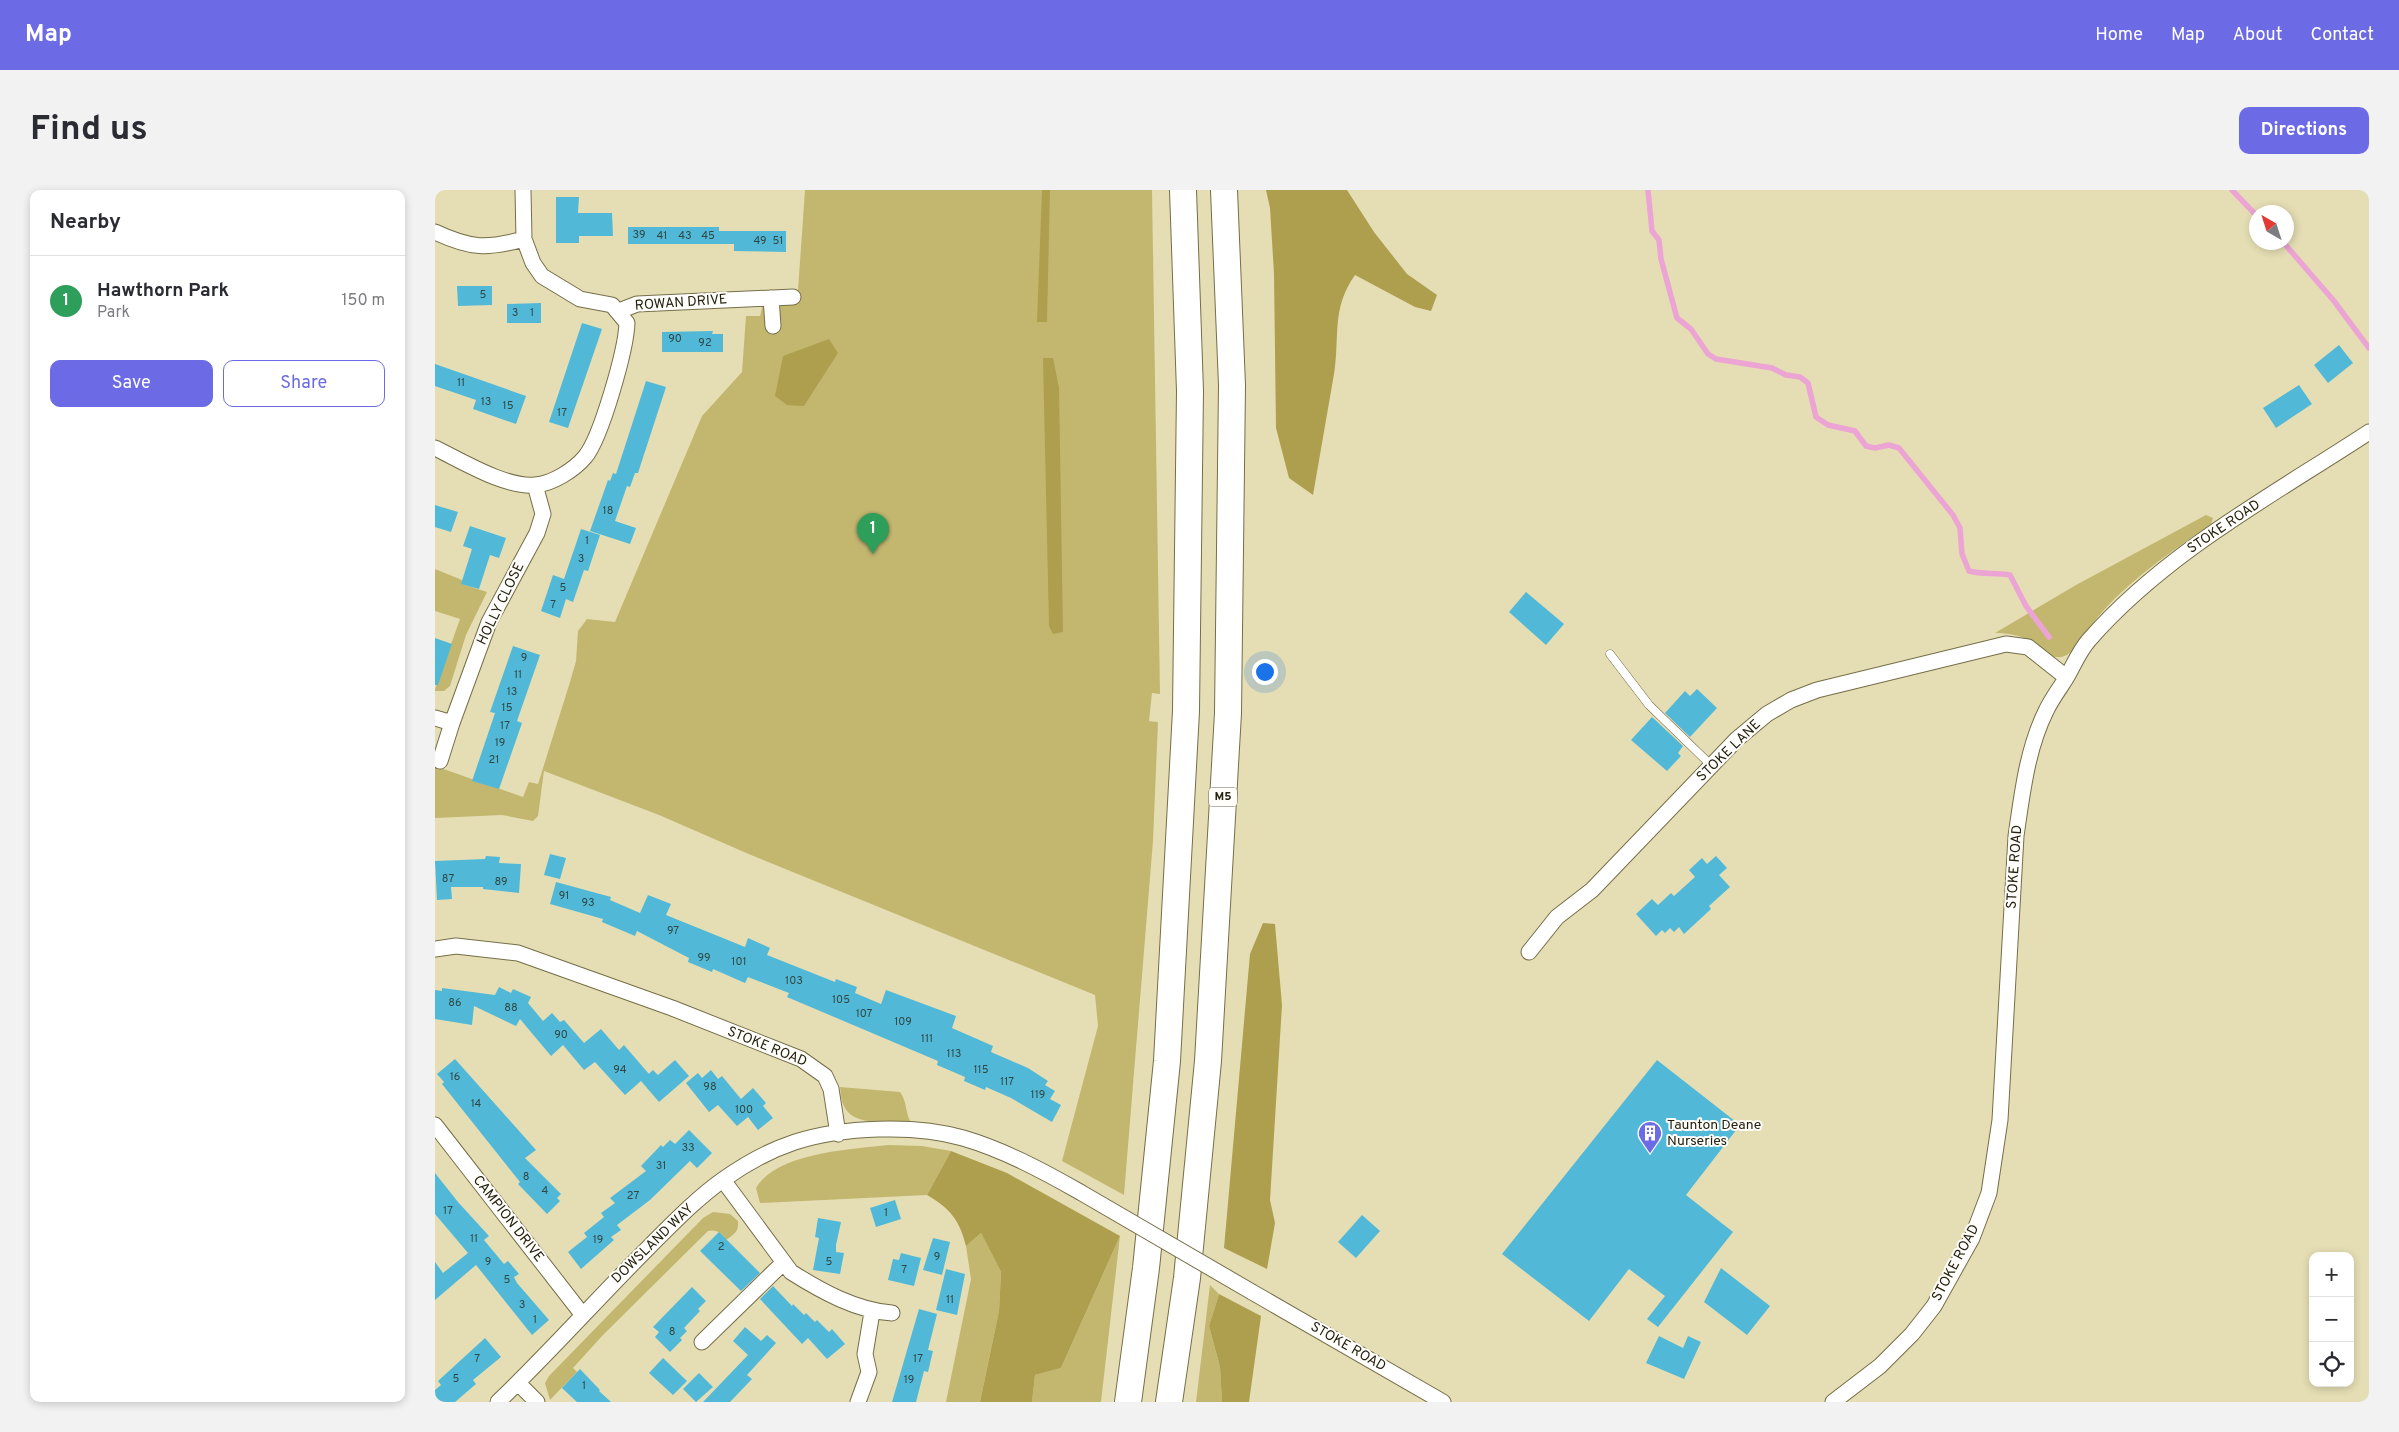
<!DOCTYPE html>
<meta charset="utf-8">
<style>
body{margin:0;font-family:Overpass,sans-serif;background:#f2f2f3;color:#2b2b33}
.controls{position:absolute;right:15px;bottom:15px;display:grid;overflow:hidden;border-radius:10px;box-shadow:0 2px 8px #0003}
.controls button{width:45px;height:45px;display:grid;place-items:center;padding:0;border:0;border-bottom:1px solid #e1e1e2;background:#fff;color:#2b2b33;font:25px sans-serif}
.compass{position:absolute;left:1814px;top:15px;width:45px;height:45px;border-radius:50%;background:#fff;box-shadow:0 2px 8px #0003;rotate:321deg}
.you{position:absolute;left:829px;top:481px;width:18px;height:18px;margin:-12px;border:4px solid #fff;border-radius:50%;background:#1a73e8;box-shadow:0 0 0 8px #1a73e833}
.badge{display:grid;place-items:center;width:32px;height:32px;border-radius:50%;background:#6c6be5;color:#fff;font-size:16px;font-weight:700}
.pin{position:absolute;translate:-50% -41px;filter:drop-shadow(0 1px 2px #0008)}
.pin::after{content:'';position:absolute;top:26px;width:18px;height:15px;background:inherit;clip-path:polygon(0 0,100% 0,50% 100%)}
.list{margin:0;padding:0;list-style:none}
h2{display:flex;justify-content:space-between;align-items:center;height:65px;margin:0;padding:0 20px;font-size:21px}
h2 small{font-size:16px;font-weight:400;color:#7c7c81}
.list li{display:grid;grid-template-columns:32px 1fr auto;gap:15px;align-items:center;box-sizing:border-box;height:90px;padding:0 20px;border-top:1px solid #e1e1e2}
.list b{display:block;font-size:19px;white-space:nowrap}
.list p{margin:0;font-size:16px;white-space:nowrap;color:#7c7c81}
.list em{font-size:16px;font-style:normal;color:#7c7c81}
.actions{display:flex;gap:10px;padding:15px 20px}
.actions a{flex:1;padding:11px 0;border:1px solid #6c6be5;border-radius:10px;text-align:center;font-size:18px;color:#6c6be5}
.actions .main{background:#6c6be5;color:#fff}
.icon{flex:none;width:28px;height:28px;fill:none;stroke:currentColor;stroke-width:2;stroke-linecap:round;stroke-linejoin:round}
.map{position:relative;flex:none;width:1934px;height:1212px;overflow:hidden;border-radius:10px}
header{display:flex;align-items:center;gap:30px;box-sizing:border-box;height:70px;padding:0 25px;background:#6c6be5;color:#fff}
header strong{font-size:24px}
nav{display:flex;gap:28px;margin-inline-start:auto;font-size:18px}
.intro{display:flex;align-items:center;justify-content:space-between;box-sizing:border-box;height:120px;padding:0 30px}
h1{margin:0;font-size:35px}
.button{padding:12px 22px;border-radius:10px;background:#6c6be5;color:#fff;font-size:18px;font-weight:700}
main{display:flex;gap:30px;padding:0 30px}
aside{flex:1;background:#fff;border-radius:10px;box-shadow:0 2px 8px #0003}
.map>svg:first-child{display:block}
</style>
<header>
<strong>Map</strong>
<nav><a>Home</a><a>Map</a><a>About</a><a>Contact</a></nav>
</header>
<div class="intro"><h1>Find us</h1><a class="button">Directions</a></div>
<main>
<aside>
<h2>Nearby<small></small></h2>
<ul class="list">
<li><span class="badge" style="background:#2e9e5b">1</span><div><b>Hawthorn Park</b><p>Park</p></div><em>150 m</em></li>
</ul>
<div class="actions"><a class="main">Save</a><a>Share</a></div>
</aside>
<div class="map">
<svg width="1934" height="1212" viewBox="0 0 1934 1212">
<rect width="100%" height="100%" fill="#e5deb4"/>
<path fill="#c3b770" d="M370 0H717L725 504 717 503 714 531 723 532 718 651 689 1005 627 971 663 836 660 805 316 665 224 625 109 581 103 626 98 631 67 625 0 628V576L88 607 94 592 103 594 135 492 141 471 143 441 152 429 180 432 267 226 307 182 311 126H325L331 102 363 100Z
M1771 325 1778 328 1776 334C1736 362 1694 390 1662 428 1652 440 1642 464 1626 467 1613 469 1606 457 1597 452 1585 445 1573 443 1560 443L1641 395Z
M0 379 27 390V394L52 402 31 445 15 496 9 501H0V499L25 429 0 421Z
M405 897 465 902C472 911 470 921 475 931 456 931 419 938 409 916 406 911 406 903 405 897Z
M453 955 487 956 516 961 492 1005 325 1013 321 998C341 963 416 959 453 955Z
M278 1022 295 1024 303 1031C304 1041 300 1044 291 1050 286 1043 282 1039 273 1041L168 1145 138 1178 142 1182 115 1210 110 1193 114 1186 268 1028Z
M546 1043 566 1082 564 1121 545 1212H511L536 1089 531 1056Z
M685 1046 666 1212H597L600 1185 626 1178Z
M775 1095 784 1104 774 1136 785 1177 787 1212H761Z"/>
<path fill="#ad9f4d" d="M607 0H615L612 132H602Z
M831 0H912L939 42 972 84 1002 105 996 121 980 117 920 85C896 119 905 146 899 184 892 224 885 265 878 305L854 288 841 238 839 84 835 18Z
M394 149 403 163 369 216 352 215 340 206 348 166Z
M608 168H618L624 198 628 442 618 444 614 436Z
M828 733 840 734 847 815 835 1010 840 1033 832 1079 789 1058 815 764Z
M516 961 572 983 685 1046 626 1178 600 1185 597 1212H545L564 1121 566 1082 546 1043 531 1056C525 1031 515 1018 492 1005Z
M784 1104 826 1126 814 1212H787L785 1177 774 1136Z"/>
<g fill="none" stroke-linecap="round" stroke-linejoin="round">
<path stroke="#eba4d3" stroke-width="5.5" d="M1213 0 1217 41 1224 50 1226 69 1242 128 1256 139 1273 164 1281 169 1337 178 1351 185 1365 187 1373 193 1381 227 1393 235 1420 241 1431 256 1440 258 1454 255 1464 258 1518 325 1525 338 1527 364 1534 381C1548 385 1561 382 1575 385L1591 416 1614 447
M1797 0 1822 26
M1848 52 1899 111 1934 158"/>
</g>
<path fill="#51b9d7" d="M121 7H144L143 23H177L178 46H144V53H121Z
M193 37H284V41H351V62L299 61V54H193Z
M22 96H57V115L23 116Z
M106 113V133H72V114Z
M147 133 167 139 133 238 114 232Z
M278 141 277 144H288V162H227V142Z
M1904 155 1918 173 1893 193 1879 175Z
M0 174 91 206 81 234 38 219 41 210 0 196Z
M211 191 231 197 203 283H200L195 297 192 296 180 331 201 338 195 354 155 341 173 290 175 291 178 283 181 284Z
M1864 195 1877 214 1841 238 1828 218Z
M0 315 23 322 16 342 0 337Z
M35 336 71 348 64 368 55 365 44 399 26 394 37 359 28 356Z
M146 339 165 345 153 381 149 380 138 412 131 409 125 428 106 421 118 385 129 389Z
M1091 402 1129 434 1111 455 1074 422Z
M0 448 17 454 3 495H0Z
M78 456 105 465 82 531 87 533 64 599 37 591 60 523 55 522Z
M1262 499 1282 518 1255 547 1230 523 1250 501 1255 506Z
M1217 527 1248 556 1243 563 1246 566 1232 581 1196 550Z
M115 664 131 668 125 689 109 685Z
M51 666 65 667 64 673 86 674 84 703 48 699V697H16L17 709 2 710 0 671 50 669Z
M1281 666 1292 678 1284 685 1295 697 1274 716 1276 719 1249 744 1244 737 1239 742 1235 738 1230 743 1227 740 1221 746 1201 724 1217 709 1223 715 1236 703 1239 706 1260 687 1254 680 1267 668 1272 674Z
M121 692 176 707 175 710 205 723 213 705 236 714 231 725 310 757 313 748 335 758 332 765 400 792 401 789 422 797 420 803 446 814 451 800 521 826 517 838 558 856 556 862 593 878 613 891 610 895 620 901 615 909 626 915 617 932 576 908 551 897 550 900 529 891 530 887 502 875 503 871 352 807 354 803 313 787 310 793 278 779 277 782 253 772 254 768 202 741 200 746 167 732 168 729 115 714Z
M64 797 76 803 78 799 96 807 93 813 108 831 117 823 125 832 129 830 149 853 166 839 184 860 189 855 214 884 190 905 160 872 149 880 128 855 116 866 85 829 81 836 39 816 37 835 0 829V800L7 801V798L60 805Z
M20 869 101 960 90 968 126 1004 122 1008 125 1011 112 1024 83 994 85 992 7 894 9 892 2 884Z
M240 870 254 886 224 912 206 891 218 880 223 885Z
M1222 870 1305 935 1251 1005 1298 1042 1223 1137 1212 1129 1230 1106 1194 1079 1154 1131 1067 1064Z
M276 880 283 889 287 886 306 909 318 898 331 913 328 916 338 928 323 940 313 927 302 936 283 915 274 922 251 893 263 883 267 888Z
M254 940 277 963 262 978 255 971 215 1010 182 1035 186 1040 176 1047 179 1050 146 1079 133 1062 152 1047 149 1043 169 1027 166 1023 180 1013 175 1008 211 981 206 976 226 955 228 957 235 950 240 954Z
M0 983 23 1012 54 1046 49 1050 69 1074 73 1071 84 1084 79 1087 82 1093 114 1130 97 1145 41 1075 0 1110V1072L8 1083 33 1063 0 1024Z
M460 1010 466 1029 441 1037 435 1018Z
M927 1025 945 1041 921 1068 903 1052Z
M383 1028 406 1032 401 1055V1062L409 1063 405 1084 378 1080 384 1048 380 1047Z
M284 1042 325 1083 306 1101 265 1061Z
M498 1048 515 1052 507 1085 488 1080Z
M466 1063 486 1068 479 1096 453 1090 458 1069 464 1070Z
M1286 1078 1335 1116 1312 1145 1269 1112Z
M511 1079 530 1084 522 1125 501 1120Z
M338 1096 357 1116 358 1114 369 1125 371 1123 380 1132 382 1130 394 1142 397 1139 410 1154 392 1169 373 1148 367 1154 325 1109Z
M257 1097 271 1111 263 1119 265 1121 249 1138 252 1141 245 1148 247 1150 235 1162 220 1147 224 1142 218 1137Z
M484 1119 502 1124 493 1160 498 1161 493 1182 489 1181 481 1212H457Z
M310 1137 326 1151 332 1145 341 1153 312 1185 317 1189 295 1212H268L313 1165 298 1151Z
M1224 1146 1248 1158 1253 1146 1266 1152 1249 1189 1211 1173Z
M50 1148 66 1167 38 1190 41 1194 20 1212H0V1200L6 1195 3 1191Z
M228 1168 252 1191 238 1205 214 1183Z
M145 1179 165 1200 164 1201 176 1212H142L127 1198Z
M264 1183 278 1197 261 1212 248 1199Z"/>
<g fill="none" stroke-linecap="round" stroke-linejoin="round">
<g stroke="#756e48" stroke-width="9">
<path id="service" d="M1175 464 1214 515 1277 576"/>
</g>
<g stroke="#756e48" stroke-width="17">
<path id="minor" d="M0 42C36 59 52 59 89 49
M336 108 338 136
M184 121 202 114 358 107
M0 258C27 271 71 298 100 295 117 294 139 280 150 267 166 248 191 160 192 133L177 115 145 109 107 86 98 73 89 49 88 0
M0 528 17 533 54 432 102 343 108 324 100 295
M5 571 17 533
M0 759 21 756 83 763 237 818 366 869 390 886 396 899 403 944
M1094 762 1122 727 1157 700 1302 549 1332 524 1356 510 1382 500 1571 454 1593 457 1631 487
M0 935 147 1124
M288 990 356 1082C386 1101 422 1121 457 1123
M817 1102 1008 1212
M267 1152 348 1073
M83 1193 102 1212
M63 1212C115 1162 163 1108 214 1057 237 1034 262 1008 289 989 310 974 336 960 360 952 407 937 480 934 528 948 569 960 608 981 645 1002
M423 1212 434 1182 430 1164 437 1122
M1398 1212 1445 1176 1477 1144 1499 1116 1537 1048 1554 1003 1565 930 1581 646C1587 605 1592 559 1611 521 1617 508 1626 497 1633 485 1639 474 1645 460 1654 450 1731 362 1838 305 1934 242"/>
</g>
<g stroke="#756e48" stroke-width="28">
<path id="motorway" d="M693 1212 711 1078 732 871 751 521 755 201 748 0
M734 1212 752 1088 773 871 793 523 797 195 789 0"/>
</g>
<use href="#service" stroke="#fff" stroke-width="8"/>
<use href="#minor" stroke="#fff" stroke-width="15"/>
<use href="#motorway" stroke="#fff" stroke-width="26"/>
<g stroke="#756e48" stroke-width="17" stroke-linecap="butt">
<path id="minor-bridge" d="M645 1002 817 1102"/>
</g>
<use href="#minor-bridge" stroke="#fff" stroke-width="15"/>
</g>
<defs>
<g id="building-pin" transform="scale(1.25)"><path d="M0 17L-7.5 6A9.5 9.5 0 1 1 7.5 6Z" fill="#6c6be5" stroke="#fffefa"/><path d="M-4-6H4V6H1V3H-1V6H-4ZM-2.5-4.3h1.7v1.8h-1.7ZM.8-4.3h1.7v1.8H.8ZM-2.5-1h1.7V.8h-1.7ZM.8-1h1.7V.8H.8Z" fill="#fff"/></g>
</defs>
<g fill-rule="evenodd">
<use href="#building-pin" x="1215" y="943"/>
</g>
<g text-anchor="middle" dominant-baseline="central" stroke-width="4" stroke-linejoin="round" paint-order="stroke">
<g font-size="11" fill="#304843">
<text x="204" y="45">39</text>
<text x="227" y="46">41</text>
<text x="250" y="46">43</text>
<text x="273" y="46">45</text>
<text x="325" y="51">49</text>
<text x="343" y="51">51</text>
<text x="48" y="105">5</text>
<text x="80" y="123">3</text>
<text x="97" y="123">1</text>
<text x="240" y="149">90</text>
<text x="270" y="153">92</text>
<text x="26" y="193">11</text>
<text x="51" y="212">13</text>
<text x="73" y="216">15</text>
<text x="127" y="223">17</text>
<text x="173" y="321">18</text>
<text x="152" y="351">1</text>
<text x="146" y="369">3</text>
<text x="128" y="398">5</text>
<text x="118" y="415">7</text>
<text x="89" y="468">9</text>
<text x="83" y="485">11</text>
<text x="77" y="502">13</text>
<text x="72" y="518">15</text>
<text x="70" y="536">17</text>
<text x="65" y="553">19</text>
<text x="59" y="570">21</text>
<text x="13" y="689">87</text>
<text x="66" y="692">89</text>
<text x="129" y="706">91</text>
<text x="153" y="713">93</text>
<text x="238" y="741">97</text>
<text x="269" y="768">99</text>
<text x="304" y="772">101</text>
<text x="359" y="791">103</text>
<text x="406" y="810">105</text>
<text x="20" y="813">86</text>
<text x="76" y="818">88</text>
<text x="429" y="824">107</text>
<text x="468" y="832">109</text>
<text x="126" y="845">90</text>
<text x="492" y="849">111</text>
<text x="519" y="864">113</text>
<text x="185" y="880">94</text>
<text x="546" y="880">115</text>
<text x="20" y="887">16</text>
<text x="572" y="892">117</text>
<text x="275" y="897">98</text>
<text x="603" y="905">119</text>
<text x="41" y="914">14</text>
<text x="309" y="920">100</text>
<text x="253" y="958">33</text>
<text x="226" y="976">31</text>
<text x="91" y="987">8</text>
<text x="110" y="1001">4</text>
<text x="198" y="1006">27</text>
<text x="13" y="1021">17</text>
<text x="451" y="1023">1</text>
<text x="39" y="1049">11</text>
<text x="163" y="1050">19</text>
<text x="286" y="1057">2</text>
<text x="502" y="1067">9</text>
<text x="53" y="1072">9</text>
<text x="394" y="1072">5</text>
<text x="469" y="1080">7</text>
<text x="72" y="1090">5</text>
<text x="515" y="1110">11</text>
<text x="87" y="1115">3</text>
<text x="100" y="1130">1</text>
<text x="237" y="1142">8</text>
<text x="42" y="1169">7</text>
<text x="483" y="1169">17</text>
<text x="21" y="1189">5</text>
<text x="474" y="1190">19</text>
<text x="149" y="1196">1</text>
</g>
<rect fill="#fffefa" stroke="#666458" stroke-width="1" x="774" y="597.5" width="28" height="19" rx="4"/>
<g font-size="12" font-weight="bold" fill="#252212">
<text x="788" y="607">M5</text>
</g>
<g font-size="14" fill="#252212" stroke="#fffefa">
<text transform="translate(246 113) rotate(-4)">ROWAN DRIVE</text>
<text transform="translate(1789 337) rotate(-34)">STOKE ROAD</text>
<text transform="translate(66 414) rotate(-64)">HOLLY CLOSE</text>
<text transform="translate(1294 561) rotate(-44)">STOKE LANE</text>
<text transform="translate(1580 677) rotate(-86)">STOKE ROAD</text>
<text transform="translate(332 857) rotate(22)">STOKE ROAD</text>
<text transform="translate(73 1029) rotate(52)">CAMPION DRIVE</text>
<text transform="translate(218 1054) rotate(-44)">DOWSLAND WAY</text>
<text transform="translate(1521 1073) rotate(-62)">STOKE ROAD</text>
<text transform="translate(913 1157) rotate(30)">STOKE ROAD</text>
</g>
<g font-size="14" fill="#252212" stroke="#fffefa" text-anchor="start">
<text x="1232" y="935">Taunton Deane<tspan x="1232" dy="16">Nurseries</tspan></text>
</g>
</g>
</svg>
<div class="controls">
<button>+</button>
<button>−</button>
<button><svg class="icon" aria-label="locate" viewBox="0 0 24 24"><circle cx="12" cy="12" r="6"/><path d="M12 2v4M12 18v4M2 12h4M18 12h4"/></svg></button>
</div>
<svg class="compass" viewBox="-18 -18 36 36"><path d="M0-13l5 13h-10z" fill="#e53935"/><path d="M0 13l5-13h-10z" fill="#7c7c81"/></svg>
<div class="you"></div>
<div class="pin badge" style="left:438px;top:364px;background:#2e9e5b">1</div>
</div>
</main>
